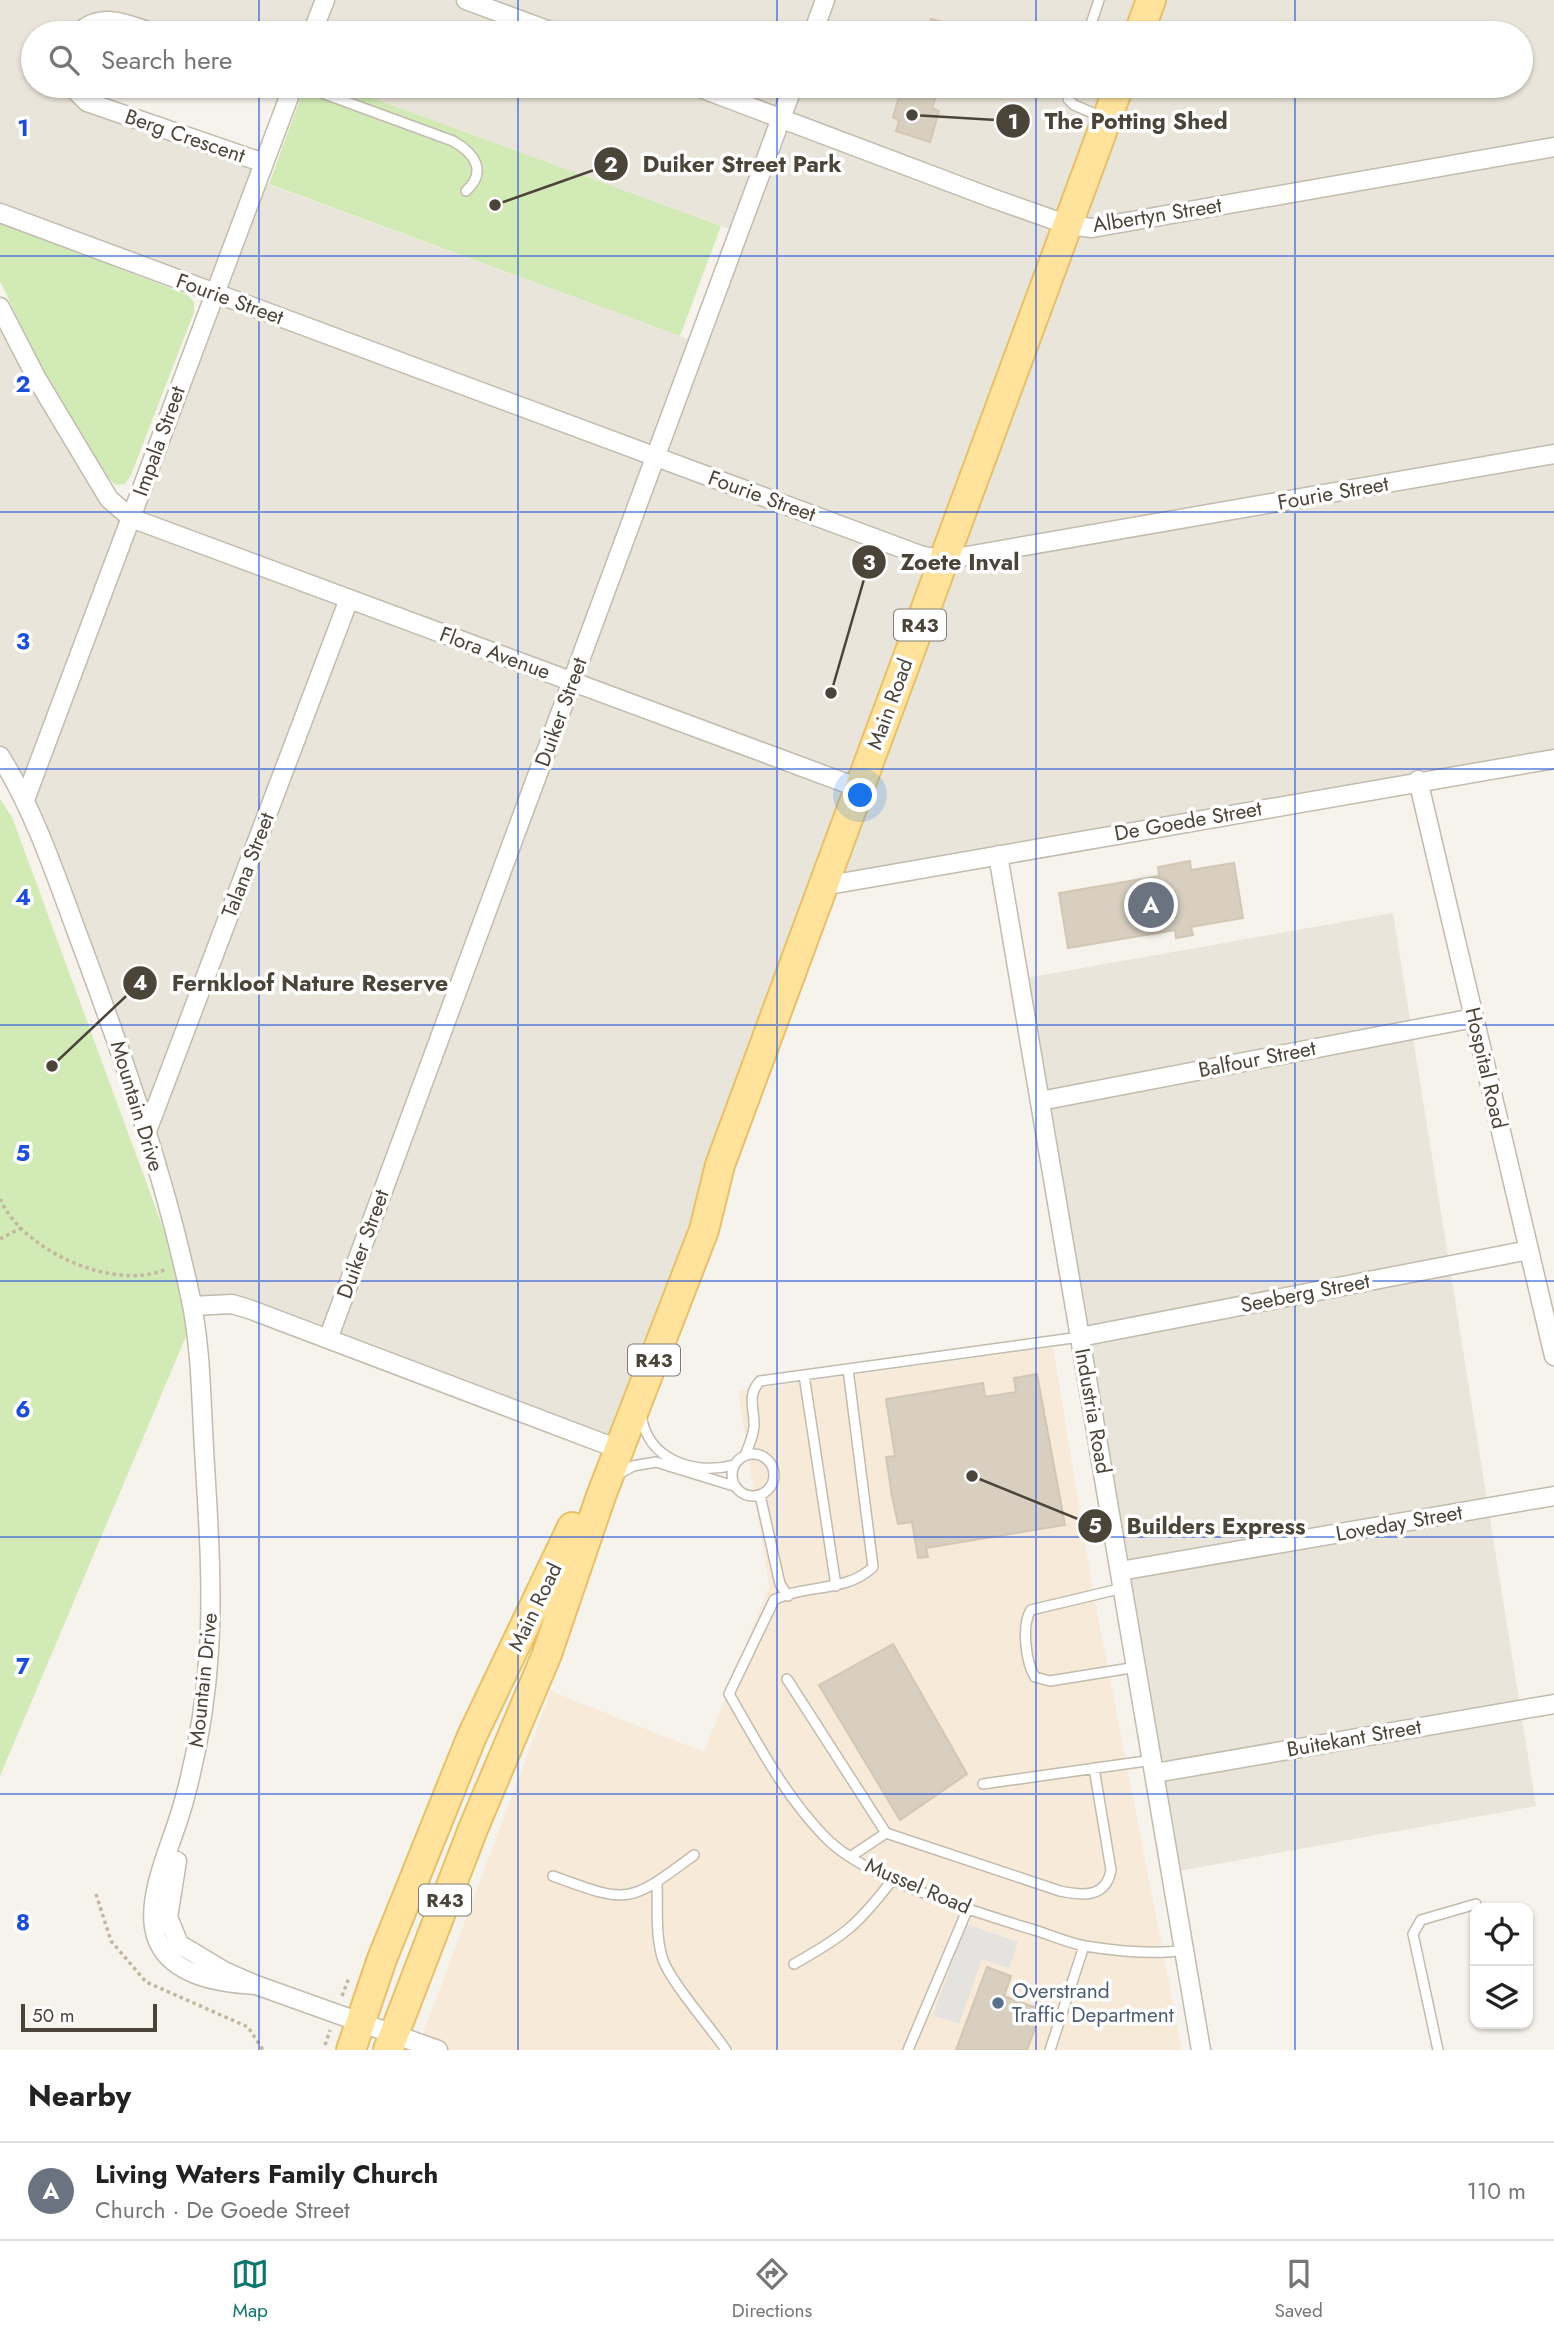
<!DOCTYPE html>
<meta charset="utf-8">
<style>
body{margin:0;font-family:Jost,sans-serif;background:#f6f6f6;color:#222}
.controls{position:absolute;right:21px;bottom:21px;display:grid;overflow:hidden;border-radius:14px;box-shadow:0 2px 5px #0004}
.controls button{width:63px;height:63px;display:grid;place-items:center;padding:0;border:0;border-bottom:2px solid #e0e0e0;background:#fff;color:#222;font:35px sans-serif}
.scale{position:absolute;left:21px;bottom:18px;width:136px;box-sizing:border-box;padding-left:7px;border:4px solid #4b4439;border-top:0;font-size:19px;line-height:24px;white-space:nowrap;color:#4b4439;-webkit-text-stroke:5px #fff;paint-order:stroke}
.you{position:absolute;left:861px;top:796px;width:24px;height:24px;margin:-18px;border:5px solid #fff;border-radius:50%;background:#1a73e8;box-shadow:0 0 0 10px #1a73e833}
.badge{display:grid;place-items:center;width:46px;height:46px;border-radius:50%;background:#0f766e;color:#fff;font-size:23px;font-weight:700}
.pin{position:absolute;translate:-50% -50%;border:4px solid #fff;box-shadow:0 2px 7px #0006}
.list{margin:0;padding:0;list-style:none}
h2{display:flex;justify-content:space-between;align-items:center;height:91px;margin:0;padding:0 28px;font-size:30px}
h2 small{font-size:23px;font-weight:400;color:#767676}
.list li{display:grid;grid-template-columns:46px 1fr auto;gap:21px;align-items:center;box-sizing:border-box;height:98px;padding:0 28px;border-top:2px solid #e0e0e0}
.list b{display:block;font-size:26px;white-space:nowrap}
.list p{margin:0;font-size:23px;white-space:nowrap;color:#767676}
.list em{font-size:23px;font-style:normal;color:#767676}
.icon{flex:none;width:38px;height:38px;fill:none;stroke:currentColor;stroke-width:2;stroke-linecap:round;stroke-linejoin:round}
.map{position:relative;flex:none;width:1554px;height:2050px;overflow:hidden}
.search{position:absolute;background:#fff;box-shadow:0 2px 5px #0004;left:21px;right:21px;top:21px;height:77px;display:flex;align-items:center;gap:18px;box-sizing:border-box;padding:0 24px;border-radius:38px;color:#767676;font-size:26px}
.sheet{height:189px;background:#fff}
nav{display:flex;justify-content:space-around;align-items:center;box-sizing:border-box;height:98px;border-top:2px solid #e0e0e0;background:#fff;font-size:19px;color:#767676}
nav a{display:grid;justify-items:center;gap:4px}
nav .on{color:#0f766e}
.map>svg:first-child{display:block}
</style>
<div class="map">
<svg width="1554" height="2050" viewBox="0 0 1554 2050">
<rect width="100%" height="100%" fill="#f6f3ec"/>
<path fill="#eae5da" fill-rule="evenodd" d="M0 0H1554V759L824 888 721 1165 691 1224 606 1447 249 1310 194 1307 149 1132 0 755V303L110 497 132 516 216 295 0 214ZM114 21 150 33H1521V86H340L740 233 699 343 259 181 265 163 80 95 73 86H33V33H80Z
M1393 913 1536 1806 1173 1872 1020 979Z"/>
<path fill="#f7ead8" d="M1053 1347 1093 1591 1182 2050H417L551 1691 704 1752 769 1586 738 1391Z"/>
<path fill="#d2eab5" d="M305 86H340L721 226 680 336 269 184Z
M0 222 188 295 194 302V312L131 475 125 484 116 485 106 476 43 371 0 281Z
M0 799 12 817 195 1315 0 1776Z"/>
<path fill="#e5e3e0" d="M966 1924 1018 1942 1009 1968 982 1959 959 2024 933 2015Z"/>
<path fill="#d8cfc1" stroke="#d3c7b4" stroke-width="2" d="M931 19 959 27 957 33H927Z
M902 86H921L919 91 936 96 932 108 939 111 930 142 896 131 899 121 893 117Z
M1190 861 1191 870 1234 863 1243 918 1191 927 1193 935 1176 938 1175 930 1068 948 1059 893 1159 876 1158 867Z
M1037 1374 1065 1525 926 1548 928 1557 918 1558 912 1522 898 1524 892 1496 886 1457 895 1456 886 1399 983 1383 985 1397 1016 1392 1014 1378Z
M893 1644 967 1774 900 1820 819 1685Z
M987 1967 1011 1976 1004 1996 1042 2010 1027 2050H956Z"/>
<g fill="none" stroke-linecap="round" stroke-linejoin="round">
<g stroke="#c2bbae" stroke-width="12">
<path id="lane" d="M1088 33 1099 0
M303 86 453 141C474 153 488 171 466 191
M1070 86 1068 99 1074 105 1102 117
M848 1369 873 1567C846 1593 805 1584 774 1600L729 1694C758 1744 786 1798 827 1839 870 1881 976 1912 1034 1930 1051 1935 1068 1943 1085 1946 1116 1951 1154 1955 1185 1950
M804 1375 836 1586
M641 1414C647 1460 694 1476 734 1465
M732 1475a21 21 0 1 1 42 0a21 21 0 1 1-42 0Z
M745 1455C749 1446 753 1437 754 1427 755 1409 746 1396 760 1381L1080 1337
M617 1475 633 1466 656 1462 734 1486
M760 1495 780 1584 788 1596
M1123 1588 1031 1610C1021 1625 1026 1663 1035 1677L1050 1681 1137 1667
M787 1679 886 1833 1060 1891C1083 1896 1106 1898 1111 1870L1094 1768
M983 1784 1153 1760
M850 1857 886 1833
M553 1876C629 1904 628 1904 694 1855
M657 1883C658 1908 655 1936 663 1960 671 1982 711 2028 726 2050
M794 1964C844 1936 858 1925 893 1879
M908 2050 968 1908
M1050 2050 1084 1946
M1438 2050 1413 1934 1421 1920 1476 1904"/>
</g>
<g stroke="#c2bbae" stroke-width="21">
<path id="street" d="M466 0 555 33
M78 33C102 11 126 24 153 33
M312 33 325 0
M813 33 825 0
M71 86 87 102 264 163
M695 86 989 197 1068 225 1092 228 1554 147
M0 213 920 555 944 560 1554 454
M0 307 37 379 109 499 131 518 859 788
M0 756C38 817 59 886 85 954 126 1065 165 1178 190 1295 201 1345 201 1397 204 1449 208 1516 213 1584 209 1651 206 1700 198 1749 185 1797 176 1835 148 1888 154 1927 161 1975 218 1983 256 1985
M1418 780 1554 1356
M26 797 293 86
M998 855 1201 2050
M823 886 1554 759
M1040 1101 1474 1018
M147 1131 349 599
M192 1306 232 1304 249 1309 605 1444
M1080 1337 1529 1250
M328 1339 793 86
M1120 1571 1554 1496
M1155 1773 1554 1704
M177 1861 168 1917 179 1944 224 1971 256 1985 438 2050"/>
</g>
<g stroke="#e6c16a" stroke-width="32">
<path id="primary" d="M1139 33 1151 0
M351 2050 382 1959 472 1736 572 1527
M388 2050 473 1829 547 1654 601 1496 704 1230 720 1165 1119 86"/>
</g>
<path stroke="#c4b79f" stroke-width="3.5" stroke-dasharray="3.5 3.5" stroke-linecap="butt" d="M0 1199C23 1251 114 1292 167 1269
M0 1239 21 1228
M96 1894 111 1941 146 1982 248 2027 263 2050
M342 1996 349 1978
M325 2045 330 2030"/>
<use href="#lane" stroke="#fff" stroke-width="9"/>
<use href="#street" stroke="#fff" stroke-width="18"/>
<use href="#primary" stroke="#ffe39c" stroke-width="28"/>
</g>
<path fill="none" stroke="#1d4ed8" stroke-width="2" stroke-opacity="0.55" d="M259 0V33M518 0V33M777 0V33M1036 0V33M1295 0V33M259 86V2050M518 86V2050M777 86V2050M1036 86V2050M1295 86V2050M0 256H1554M0 512H1554M0 769H1554M0 1025H1554M0 1281H1554M0 1537H1554M0 1794H1554"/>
<circle fill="#5c6f8a" stroke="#fff" stroke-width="2.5" cx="998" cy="2003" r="7"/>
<g text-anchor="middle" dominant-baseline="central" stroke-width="7" stroke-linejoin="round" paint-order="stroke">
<g fill="#fff" stroke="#817c74" stroke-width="2">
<rect x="894" y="609.5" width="52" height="31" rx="5"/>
<rect x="628" y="1344.5" width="52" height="31" rx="5"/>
<rect x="419" y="1884.5" width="52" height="31" rx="5"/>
</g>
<g font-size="19" font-weight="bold" fill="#4b4439">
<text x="920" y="625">R43</text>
<text x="654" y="1360">R43</text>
<text x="445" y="1900">R43</text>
</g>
<g font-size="21" fill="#4b4439" stroke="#fff">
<text transform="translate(185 136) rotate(19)">Berg Crescent</text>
<text transform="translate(1157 215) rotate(-9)">Albertyn Street</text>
<text transform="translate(230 299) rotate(20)">Fourie Street</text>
<text transform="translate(159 441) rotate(-70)">Impala Street</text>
<text transform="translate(1333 493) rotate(-10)">Fourie Street</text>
<text transform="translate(762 496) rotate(20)">Fourie Street</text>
<text transform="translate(495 653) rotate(20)">Flora Avenue</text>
<text transform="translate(890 704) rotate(-70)">Main Road</text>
<text transform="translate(561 712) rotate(-70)">Duiker Street</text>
<text transform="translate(1188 821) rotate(-10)">De Goede Street</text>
<text transform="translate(248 865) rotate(-69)">Talana Street</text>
<text transform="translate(1257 1059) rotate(-11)">Balfour Street</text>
<text transform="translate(1486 1068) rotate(77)">Hospital Road</text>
<text transform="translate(137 1106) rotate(73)">Mountain Drive</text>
<text transform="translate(363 1244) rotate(-70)">Duiker Street</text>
<text transform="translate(1305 1293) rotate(-11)">Seeberg Street</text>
<text transform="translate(1093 1411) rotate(80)">Industria Road</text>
<text transform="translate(1399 1523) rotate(-10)">Loveday Street</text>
<text transform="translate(535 1607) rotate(-64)">Main Road</text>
<text transform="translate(203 1680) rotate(-84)">Mountain Drive</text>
<text transform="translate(1354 1738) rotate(-10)">Buitekant Street</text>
<text transform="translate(918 1886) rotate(23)">Mussel Road</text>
</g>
<g font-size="21" fill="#4e5e75" stroke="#fff" text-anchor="start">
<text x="1012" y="1991">Overstrand<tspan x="1012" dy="24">Traffic Department</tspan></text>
</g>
</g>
<g font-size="23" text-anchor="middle" font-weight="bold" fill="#1d4ed8" stroke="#fff" stroke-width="7" stroke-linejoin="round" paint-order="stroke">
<text x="23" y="136">1</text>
<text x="23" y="392">2</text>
<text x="23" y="649">3</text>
<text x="23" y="905">4</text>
<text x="23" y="1161">5</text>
<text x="23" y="1417">6</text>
<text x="23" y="1674">7</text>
<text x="23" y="1930">8</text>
</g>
<path fill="none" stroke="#4b4439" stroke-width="2.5" d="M912 115L1013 121M495 205L611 164M831 693L869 562M52 1066L140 983M972 1476L1095 1526"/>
<g fill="#4b4439" stroke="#fff" stroke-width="2.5">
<circle cx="912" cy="115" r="7"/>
<circle cx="495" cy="205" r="7"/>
<circle cx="831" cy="693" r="7"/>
<circle cx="52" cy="1066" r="7"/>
<circle cx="972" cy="1476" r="7"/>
<circle cx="1013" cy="121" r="18"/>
<circle cx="611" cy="164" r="18"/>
<circle cx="869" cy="562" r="18"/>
<circle cx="140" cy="983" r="18"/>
<circle cx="1095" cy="1526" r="18"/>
</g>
<g font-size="21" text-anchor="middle" font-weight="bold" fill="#fff">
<text x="1013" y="129">1</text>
<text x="611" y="172">2</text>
<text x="869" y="570">3</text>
<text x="140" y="990">4</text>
<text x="1095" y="1533">5</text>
</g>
<g font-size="23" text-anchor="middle" font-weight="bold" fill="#4b4439" stroke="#fff" stroke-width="7" stroke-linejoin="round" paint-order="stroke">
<text x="1136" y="129">The Potting Shed</text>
<text x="742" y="172">Duiker Street Park</text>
<text x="960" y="570">Zoete Inval</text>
<text x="310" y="991">Fernkloof Nature Reserve</text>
<text x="1216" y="1534">Builders Express</text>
</g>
</svg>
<div class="controls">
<button><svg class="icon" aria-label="locate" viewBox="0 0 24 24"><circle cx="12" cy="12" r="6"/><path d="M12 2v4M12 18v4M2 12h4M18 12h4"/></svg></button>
<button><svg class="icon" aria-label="layers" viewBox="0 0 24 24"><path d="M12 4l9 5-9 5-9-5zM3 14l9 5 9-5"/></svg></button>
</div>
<div class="scale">50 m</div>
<div class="you"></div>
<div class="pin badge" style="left:1151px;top:905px;background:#6b7280">A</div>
<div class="search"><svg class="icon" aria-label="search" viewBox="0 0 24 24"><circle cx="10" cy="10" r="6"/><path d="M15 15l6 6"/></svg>Search here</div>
</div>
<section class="sheet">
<h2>Nearby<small></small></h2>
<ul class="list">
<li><span class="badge" style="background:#6b7280">A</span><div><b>Living Waters Family Church</b><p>Church · De Goede Street</p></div><em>110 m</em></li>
</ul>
</section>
<nav>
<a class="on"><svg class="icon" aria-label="map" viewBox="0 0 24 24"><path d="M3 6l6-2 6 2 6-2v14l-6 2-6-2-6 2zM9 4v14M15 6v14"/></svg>Map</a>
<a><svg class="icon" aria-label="directions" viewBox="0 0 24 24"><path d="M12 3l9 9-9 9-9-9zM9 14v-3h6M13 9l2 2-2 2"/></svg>Directions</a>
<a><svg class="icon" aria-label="saved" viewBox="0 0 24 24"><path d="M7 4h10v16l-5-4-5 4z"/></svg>Saved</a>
</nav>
